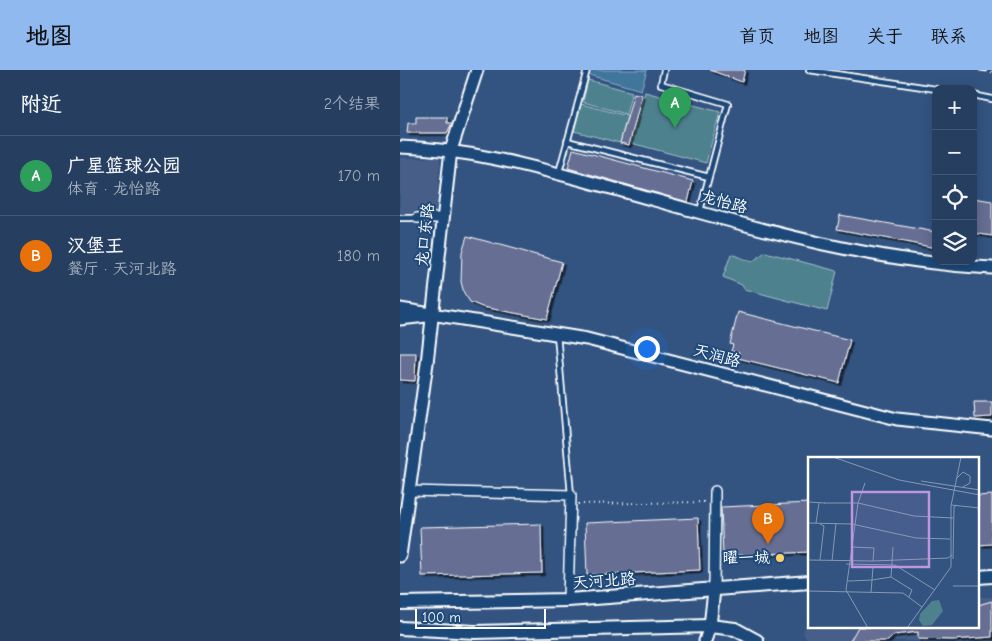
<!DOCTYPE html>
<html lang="zh">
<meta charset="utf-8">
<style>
body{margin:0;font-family:"Comic Neue","LXGW WenKai TC",sans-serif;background:#324a6a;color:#f1f3f6}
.controls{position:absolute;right:15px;top:15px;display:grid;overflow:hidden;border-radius:10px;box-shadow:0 2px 12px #0003}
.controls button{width:45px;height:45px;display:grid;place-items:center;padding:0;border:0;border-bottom:1px solid #425876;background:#263f61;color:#f1f3f6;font:25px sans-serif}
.scale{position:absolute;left:15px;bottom:12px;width:131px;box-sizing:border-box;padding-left:5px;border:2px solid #fff;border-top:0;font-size:14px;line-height:18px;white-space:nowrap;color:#fff;-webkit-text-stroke:4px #1f4a7a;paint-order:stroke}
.you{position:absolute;left:246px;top:278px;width:18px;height:18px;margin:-12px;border:4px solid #fff;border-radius:50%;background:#1a73e8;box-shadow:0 0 0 8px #1a73e833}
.badge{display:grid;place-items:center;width:32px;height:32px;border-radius:50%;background:#90b9f0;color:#fff;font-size:16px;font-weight:700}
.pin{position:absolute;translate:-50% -41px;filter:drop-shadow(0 1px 2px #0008)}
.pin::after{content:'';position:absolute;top:26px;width:18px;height:15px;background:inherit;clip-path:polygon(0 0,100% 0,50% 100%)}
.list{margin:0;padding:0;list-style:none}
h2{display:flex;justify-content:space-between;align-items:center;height:65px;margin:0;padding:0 20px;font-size:21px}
h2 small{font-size:16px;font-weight:400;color:#a4afbd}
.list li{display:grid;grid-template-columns:32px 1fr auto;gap:15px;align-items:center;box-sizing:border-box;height:80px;padding:0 20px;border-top:1px solid #425876}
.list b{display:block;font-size:19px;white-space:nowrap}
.list p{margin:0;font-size:16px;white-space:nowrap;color:#a4afbd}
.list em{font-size:16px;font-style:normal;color:#a4afbd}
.icon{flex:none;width:28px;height:28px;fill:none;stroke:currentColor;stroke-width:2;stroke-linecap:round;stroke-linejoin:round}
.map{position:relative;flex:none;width:592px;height:571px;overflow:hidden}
header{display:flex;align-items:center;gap:30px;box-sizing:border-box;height:70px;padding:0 25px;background:#90b9f0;color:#111}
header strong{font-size:24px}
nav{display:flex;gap:28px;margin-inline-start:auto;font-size:18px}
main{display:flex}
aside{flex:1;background:#263f61}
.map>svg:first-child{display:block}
</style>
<header>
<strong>地图</strong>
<nav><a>首页</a><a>地图</a><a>关于</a><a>联系</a></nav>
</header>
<main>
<aside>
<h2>附近<small>2个结果</small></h2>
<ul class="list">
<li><span class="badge" style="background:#2e9e5b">A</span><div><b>广星篮球公园</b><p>体育 · 龙怡路</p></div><em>170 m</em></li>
<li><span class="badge" style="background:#e8710a">B</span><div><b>汉堡王</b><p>餐厅 · 天河北路</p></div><em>180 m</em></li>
</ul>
</aside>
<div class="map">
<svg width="592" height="571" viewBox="0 0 592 571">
<defs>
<filter id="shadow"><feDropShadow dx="2.5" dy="2.5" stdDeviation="0" flood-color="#0009"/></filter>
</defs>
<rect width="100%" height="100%" fill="#335481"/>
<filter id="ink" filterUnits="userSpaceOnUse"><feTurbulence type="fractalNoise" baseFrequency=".02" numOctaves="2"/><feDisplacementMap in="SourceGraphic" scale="10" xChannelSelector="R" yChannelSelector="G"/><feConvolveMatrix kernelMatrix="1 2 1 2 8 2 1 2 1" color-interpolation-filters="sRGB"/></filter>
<g filter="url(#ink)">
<path fill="#465f88" d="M0 88H40L36 143 0 144Z
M578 527H592V571H409L403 563 409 547 410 557H578Z"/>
<path fill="#4d818e" stroke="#a6c0c6" d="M188 10 232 22 226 44 183 32Z
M245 22 320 42 306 93 231 73Z
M181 34 227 46 220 73 174 61Z
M365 182 437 201 427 241 344 219 342 215 323 207 331 184 352 192Z"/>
<path fill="#40769c" stroke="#8cadc4" d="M190 0H247L241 20 189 5Z"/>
<path fill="#666e93" stroke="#fff" filter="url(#shadow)" d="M310 0H345L342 12Z
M234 23 242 25 229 75 220 73Z
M16 47H47V53H52L47 63H7L8 53H16Z
M173 79 293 111 288 132 168 98Z
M573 128 592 131V166L573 163Z
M440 145 536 162V178L437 159Z
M67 166 162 192 147 249 82 237 70 232 64 223 61 212 62 182Z
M338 242 450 270 439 313 338 288 339 283 331 281 333 275 330 274Z
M0 283H16L15 311 0 310Z
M574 332H592V347L575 348Z
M592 425V474L578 475V426Z
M410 433V482L323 486 321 437Z
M298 448 300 500 187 505 185 453Z
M141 454 142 503 22 506 20 457Z
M592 531V567L552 570 518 569V562L494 565 488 571H450L458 557H578V535Z"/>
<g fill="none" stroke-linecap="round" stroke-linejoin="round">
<g stroke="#fff" stroke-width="8">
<path id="service" d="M264 0 261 14 328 34 300 141
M409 0 536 19
M573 25 592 29
M167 71 309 107
M159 102 187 0
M0 148H17
M157 264 171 425"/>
</g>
<g stroke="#fff" stroke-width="12">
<path id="minor" d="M17 148H43
M10 421 171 425 168 530
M314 520 315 421"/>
</g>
<g stroke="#fff" stroke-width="15">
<path id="tertiary" d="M0 77C74 79 144 100 215 119 338 153 463 192 592 198
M0 239 187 269 497 349 592 359
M0 249 26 246
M0 486 27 293 51 80 77 0
M305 571 310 556 314 520"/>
</g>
<g stroke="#fff" stroke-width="16">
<path id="secondary" d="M578 507 592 506
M0 533 168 530 410 512
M0 558 75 562 310 556 335 559 357 571"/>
</g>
<path stroke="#fff" stroke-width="2" stroke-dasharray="1 4" stroke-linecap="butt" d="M178 434 306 432"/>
<use href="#service" stroke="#1f4a7a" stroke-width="4.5"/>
<use href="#minor" stroke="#1f4a7a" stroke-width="9"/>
<use href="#tertiary" stroke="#1f4a7a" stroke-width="11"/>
<use href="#secondary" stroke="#1f4a7a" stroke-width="12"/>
<path stroke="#fff" stroke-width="2.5" stroke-dasharray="8 4" stroke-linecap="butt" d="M579 0 592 2"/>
</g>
</g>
<circle fill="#ffd166" stroke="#1f4a7a" stroke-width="2" cx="380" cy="488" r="5"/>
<g text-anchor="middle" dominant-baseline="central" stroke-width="4" stroke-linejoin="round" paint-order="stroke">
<g font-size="16" fill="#fff" stroke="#1f4a7a">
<text transform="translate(324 132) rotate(15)">龙怡路</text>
<text transform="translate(25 165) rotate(-84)">龙口东路</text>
<text transform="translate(317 286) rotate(15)">天润路</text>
<text transform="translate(204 511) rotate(-4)">天河北路</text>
</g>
<g font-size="16" fill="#fff" stroke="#1f4a7a" text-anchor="end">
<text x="370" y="488">曜一城</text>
</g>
</g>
<g transform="translate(408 387)">
<rect width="171" height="171" fill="#335481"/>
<path d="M131 143 135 154 124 168 115 169 111 163 112 157 124 144Z" fill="#4d818e"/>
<path fill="none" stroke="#8598b3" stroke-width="1" d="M25 0 91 23 172 38M149 21 155 15 162 19V26L155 30M113 24 172 33M57 26 50 46 38 133 60 171M0 45 17 46M16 46H50L106 59 145 61M143 48 172 51M0 66 44 67 108 81 142 82M8 66 11 46M45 90 66 91 65 104M85 90 83 120 104 133 101 140M145 102 146 50 149 48M0 103 65 104 140 101 144 98M12 103 16 69 12 67M24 104 28 66M38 107 87 108 127 133M40 124 64 123 65 110M145 129H172M0 134 95 136 114 150M63 136 64 123 83 120M99 171 143 110V49L153 0"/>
<path fill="#bd96df" fill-opacity="0.15" stroke="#bd96df" stroke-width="2.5" d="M44 35H121V110H44Z"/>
<rect width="171" height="171" fill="none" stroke="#fff" stroke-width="2.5"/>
</g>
</svg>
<div class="controls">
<button>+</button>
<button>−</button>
<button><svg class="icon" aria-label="locate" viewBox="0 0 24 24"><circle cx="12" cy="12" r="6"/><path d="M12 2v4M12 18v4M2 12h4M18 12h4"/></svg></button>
<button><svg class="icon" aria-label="layers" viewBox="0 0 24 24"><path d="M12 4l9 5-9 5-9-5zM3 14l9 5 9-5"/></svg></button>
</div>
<div class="scale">100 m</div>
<div class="you"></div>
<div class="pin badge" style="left:275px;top:58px;background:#2e9e5b">A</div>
<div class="pin badge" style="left:368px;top:474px;background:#e8710a">B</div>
</div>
</main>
